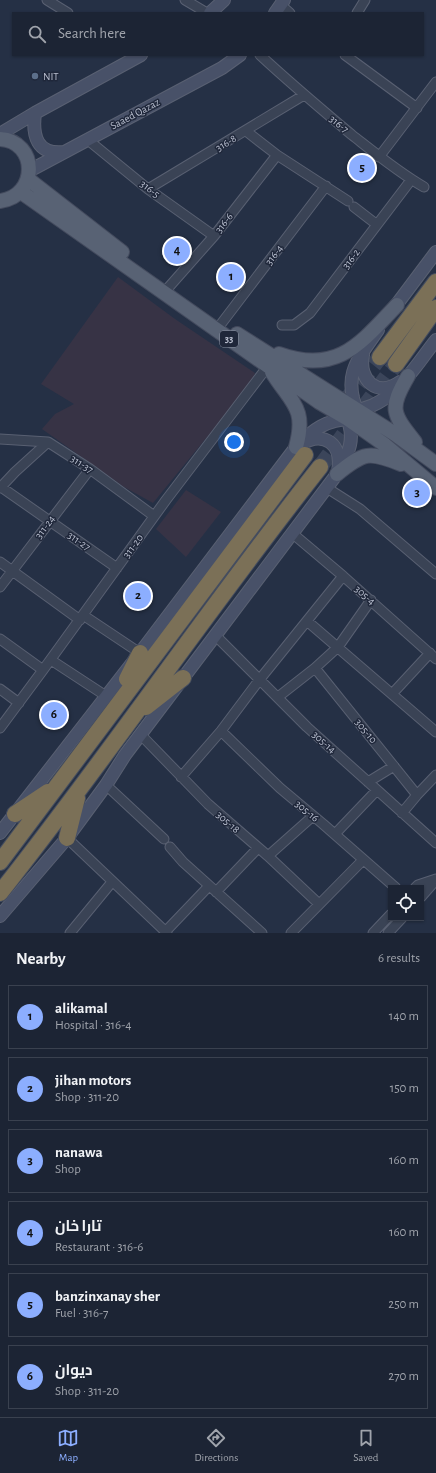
<!DOCTYPE html>
<meta charset="utf-8">
<style>
body{margin:0;font-family:"Alegreya Sans",Cairo,sans-serif;background:#252c3c;color:#f1f3f6}
.controls{position:absolute;right:12px;bottom:12px;display:grid;overflow:hidden;border-radius:0px;box-shadow:0 1px 3px #0004}
.controls button{width:36px;height:36px;display:grid;place-items:center;padding:0;border:0;border-bottom:1px solid #3a414f;background:#1c2434;color:#f1f3f6;font:20px sans-serif}
.you{position:absolute;left:234px;top:442px;width:14px;height:14px;margin:-10px;border:3px solid #fff;border-radius:50%;background:#1a73e8;box-shadow:0 0 0 6px #1a73e833}
.badge{display:grid;place-items:center;width:26px;height:26px;border-radius:50%;background:#8caeff;color:#111;font-size:13px;font-weight:700}
.pin{position:absolute;translate:-50% -50%;border:2px solid #fff;box-shadow:0 1px 4px #0006}
.list{margin:0;padding:0;list-style:none}
h2{display:flex;justify-content:space-between;align-items:center;height:52px;margin:0;padding:0 16px;font-size:17px}
h2 small{font-size:13px;font-weight:400;color:#a0a4ac}
.list li{display:grid;grid-template-columns:26px 1fr auto;gap:12px;align-items:center;box-sizing:border-box;height:64px;margin:0 8px 8px;padding:0 8px;border:1px solid #3a414f;border-radius:0px}
.list b{display:block;font-size:15px;white-space:nowrap}
.list p{margin:0;font-size:13px;white-space:nowrap;color:#a0a4ac}
.list em{font-size:13px;font-style:normal;color:#a0a4ac}
.icon{flex:none;width:22px;height:22px;fill:none;stroke:currentColor;stroke-width:2;stroke-linecap:round;stroke-linejoin:round}
.map{position:relative;flex:none;width:436px;height:933px;overflow:hidden}
.search{position:absolute;background:#1c2434;box-shadow:0 1px 3px #0004;left:12px;right:12px;top:12px;height:44px;display:flex;align-items:center;gap:10px;box-sizing:border-box;padding:0 14px;border-radius:0px;color:#a0a4ac;font-size:15px}
.sheet{height:484px;background:#1c2434}
nav{display:flex;justify-content:space-around;align-items:center;box-sizing:border-box;height:56px;border-top:1px solid #3a414f;background:#1c2434;font-size:11px;color:#a0a4ac}
nav a{display:grid;justify-items:center;gap:2px}
nav .on{color:#8caeff}
.map>svg:first-child{display:block}
</style>
<div class="map">
<svg width="436" height="933" viewBox="0 0 436 933">
<rect width="100%" height="100%" fill="#253045"/>
<path fill="#373345" d="M118 277 175 319 255 373 253 381 153 503 124 487 42 429 55 414 74 404 41 384Z
M186 490 221 512 186 557 156 529Z"/>
<g fill="none" stroke-linecap="round" stroke-linejoin="round">
<path stroke="#3b455a" stroke-width="16" stroke-dasharray="16 8" stroke-linecap="butt" d="M344 403 380 357
M320 467 396 364"/>
<g stroke="#596072" stroke-width="11">
<path id="street" d="M47 0 68 13
M185 0 207 13
M281 5 290 13
M357 13 365 0
M260 55C290 83 321 109 352 135 375 153 398 172 424 187
M345 55 417 108
M246 131 277 155 348 201
M88 140 148 189 214 236
M379 157 436 82
M148 189 304 95
M354 207 376 224
M168 288 214 236 277 155
M221 324 326 186
M282 325H294L310 313 411 180
M0 439 48 442 90 469 154 516
M1 487 117 568
M0 488 15 472 48 442
M327 488 360 509 436 574
M292 533 343 576 436 659
M0 562 80 620
M0 587 90 469
M83 615 140 653
M307 621 436 732
M216 636 307 727 436 843
M0 639 43 670
M51 660 106 696
M315 668 417 795
M0 689 19 703
M392 694 430 653
M278 697 315 668 338 647 371 600
M0 728 43 670 166 500 268 366
M221 731 280 788 323 824 396 888
M141 735 208 804 268 856 319 904
M181 777 221 731 260 679 343 576
M368 782 394 766
M106 785 164 839
M402 813 417 795 436 775
M335 834 377 790
M67 838 167 933
M170 847 183 862 262 933
M268 856 313 816
M415 888 418 885 436 879
M216 892 258 848
M421 897 436 880
M70 933 112 882
M164 933 209 886
M291 933 363 860
M373 933 391 914
M388 933 402 918"/>
</g>
<g stroke="#596072" stroke-width="14">
<path id="secondary" d="M210 13 224 0
M275 13 284 0
M35 113C32 136 37 155 64 152
M0 134 35 113 141 55
M29 171 222 68 240 55
M391 312 436 252
M363 355C358 380 377 398 400 382
M351 411C393 407 412 370 436 340
M358 413C342 376 357 360 378 330
M301 444C325 430 343 445 338 471
M0 833 140 653 296 447C312 430 327 419 351 419
M0 916 67 838 106 785 125 755 337 474C349 454 357 437 345 414"/>
</g>
<g stroke="#444b5e" stroke-width="16">
<path id="primary" d="M0 139C38 141 39 196 0 201
M28 179 122 252
M21 192 319 402 348 419 385 445 436 488
M237 334 395 434 436 464
M279 354C337 375 360 344 397 305
M272 372C291 403 307 407 296 447
M408 376C389 409 392 413 415 442
M337 474C364 452 369 451 401 464"/>
</g>
<g stroke="#454d5f" stroke-width="18">
<path id="highway" d="M380 357 436 282
M396 364 436 308
M127 679 140 653
M146 707 183 678
M15 814 48 792
M67 838 77 798
M0 862 305 455
M0 893C110 754 210 606 320 467"/>
</g>
<use href="#street" stroke="#3a4355" stroke-width="9"/>
<use href="#secondary" stroke="#485168" stroke-width="12"/>
<use href="#primary" stroke="#586274" stroke-width="14"/>
<use href="#highway" stroke="#7b7057" stroke-width="16"/>
</g>
<circle fill="#5c6f8a" stroke="#1f273a" stroke-width="1.5" cx="35" cy="76" r="4"/>
<g text-anchor="middle" dominant-baseline="central" stroke-width="3" stroke-linejoin="round" paint-order="stroke">
<rect fill="#1f273a" stroke="#8a91a2" stroke-width="1" x="220" y="331" width="18" height="16" rx="3"/>
<g font-size="10" font-weight="bold" fill="#b8bece">
<text x="229" y="339">33</text>
</g>
<g font-size="11" fill="#b8bece" stroke="#1f273a" text-anchor="start">
<text x="43" y="76">NIT</text>
</g>
<g font-size="11" fill="#b8bece" stroke="#1f273a">
<text transform="translate(135 114) rotate(-28)">Saaed Qazaz</text>
<text transform="translate(339 124) rotate(39)">316-7</text>
<text transform="translate(226 143) rotate(-31)">316-8</text>
<text transform="translate(150 189) rotate(37)">316-5</text>
<text transform="translate(224 223) rotate(-52)">316-6</text>
<text transform="translate(274 255) rotate(-53)">316-4</text>
<text transform="translate(351 259) rotate(-53)">316-2</text>
<text transform="translate(82 464) rotate(33)">311-37</text>
<text transform="translate(45 527) rotate(-53)">311-24</text>
<text transform="translate(79 541) rotate(35)">311-27</text>
<text transform="translate(133 546) rotate(-54)">311-20</text>
<text transform="translate(365 595) rotate(41)">305-4</text>
<text transform="translate(366 731) rotate(51)">305-10</text>
<text transform="translate(324 742) rotate(42)">305-14</text>
<text transform="translate(307 811) rotate(40)">305-16</text>
<text transform="translate(228 822) rotate(41)">305-18</text>
</g>
</g>
</svg>
<div class="controls">
<button><svg class="icon" aria-label="locate" viewBox="0 0 24 24"><circle cx="12" cy="12" r="6"/><path d="M12 2v4M12 18v4M2 12h4M18 12h4"/></svg></button>
</div>
<div class="you"></div>
<div class="pin badge" style="left:231px;top:277px">1</div>
<div class="pin badge" style="left:138px;top:596px">2</div>
<div class="pin badge" style="left:417px;top:493px">3</div>
<div class="pin badge" style="left:177px;top:251px">4</div>
<div class="pin badge" style="left:362px;top:168px">5</div>
<div class="pin badge" style="left:54px;top:715px">6</div>
<div class="search"><svg class="icon" aria-label="search" viewBox="0 0 24 24"><circle cx="10" cy="10" r="6"/><path d="M15 15l6 6"/></svg>Search here</div>
</div>
<section class="sheet">
<h2>Nearby<small>6 results</small></h2>
<ul class="list">
<li><span class="badge">1</span><div><b>alikamal</b><p>Hospital · 316-4</p></div><em>140 m</em></li>
<li><span class="badge">2</span><div><b>jihan motors</b><p>Shop · 311-20</p></div><em>150 m</em></li>
<li><span class="badge">3</span><div><b>nanawa</b><p>Shop</p></div><em>160 m</em></li>
<li><span class="badge">4</span><div><b>تارا خان</b><p>Restaurant · 316-6</p></div><em>160 m</em></li>
<li><span class="badge">5</span><div><b>banzinxanay sher</b><p>Fuel · 316-7</p></div><em>250 m</em></li>
<li><span class="badge">6</span><div><b>دیوان</b><p>Shop · 311-20</p></div><em>270 m</em></li>
</ul>
</section>
<nav>
<a class="on"><svg class="icon" aria-label="map" viewBox="0 0 24 24"><path d="M3 6l6-2 6 2 6-2v14l-6 2-6-2-6 2zM9 4v14M15 6v14"/></svg>Map</a>
<a><svg class="icon" aria-label="directions" viewBox="0 0 24 24"><path d="M12 3l9 9-9 9-9-9zM9 14v-3h6M13 9l2 2-2 2"/></svg>Directions</a>
<a><svg class="icon" aria-label="saved" viewBox="0 0 24 24"><path d="M7 4h10v16l-5-4-5 4z"/></svg>Saved</a>
</nav>
